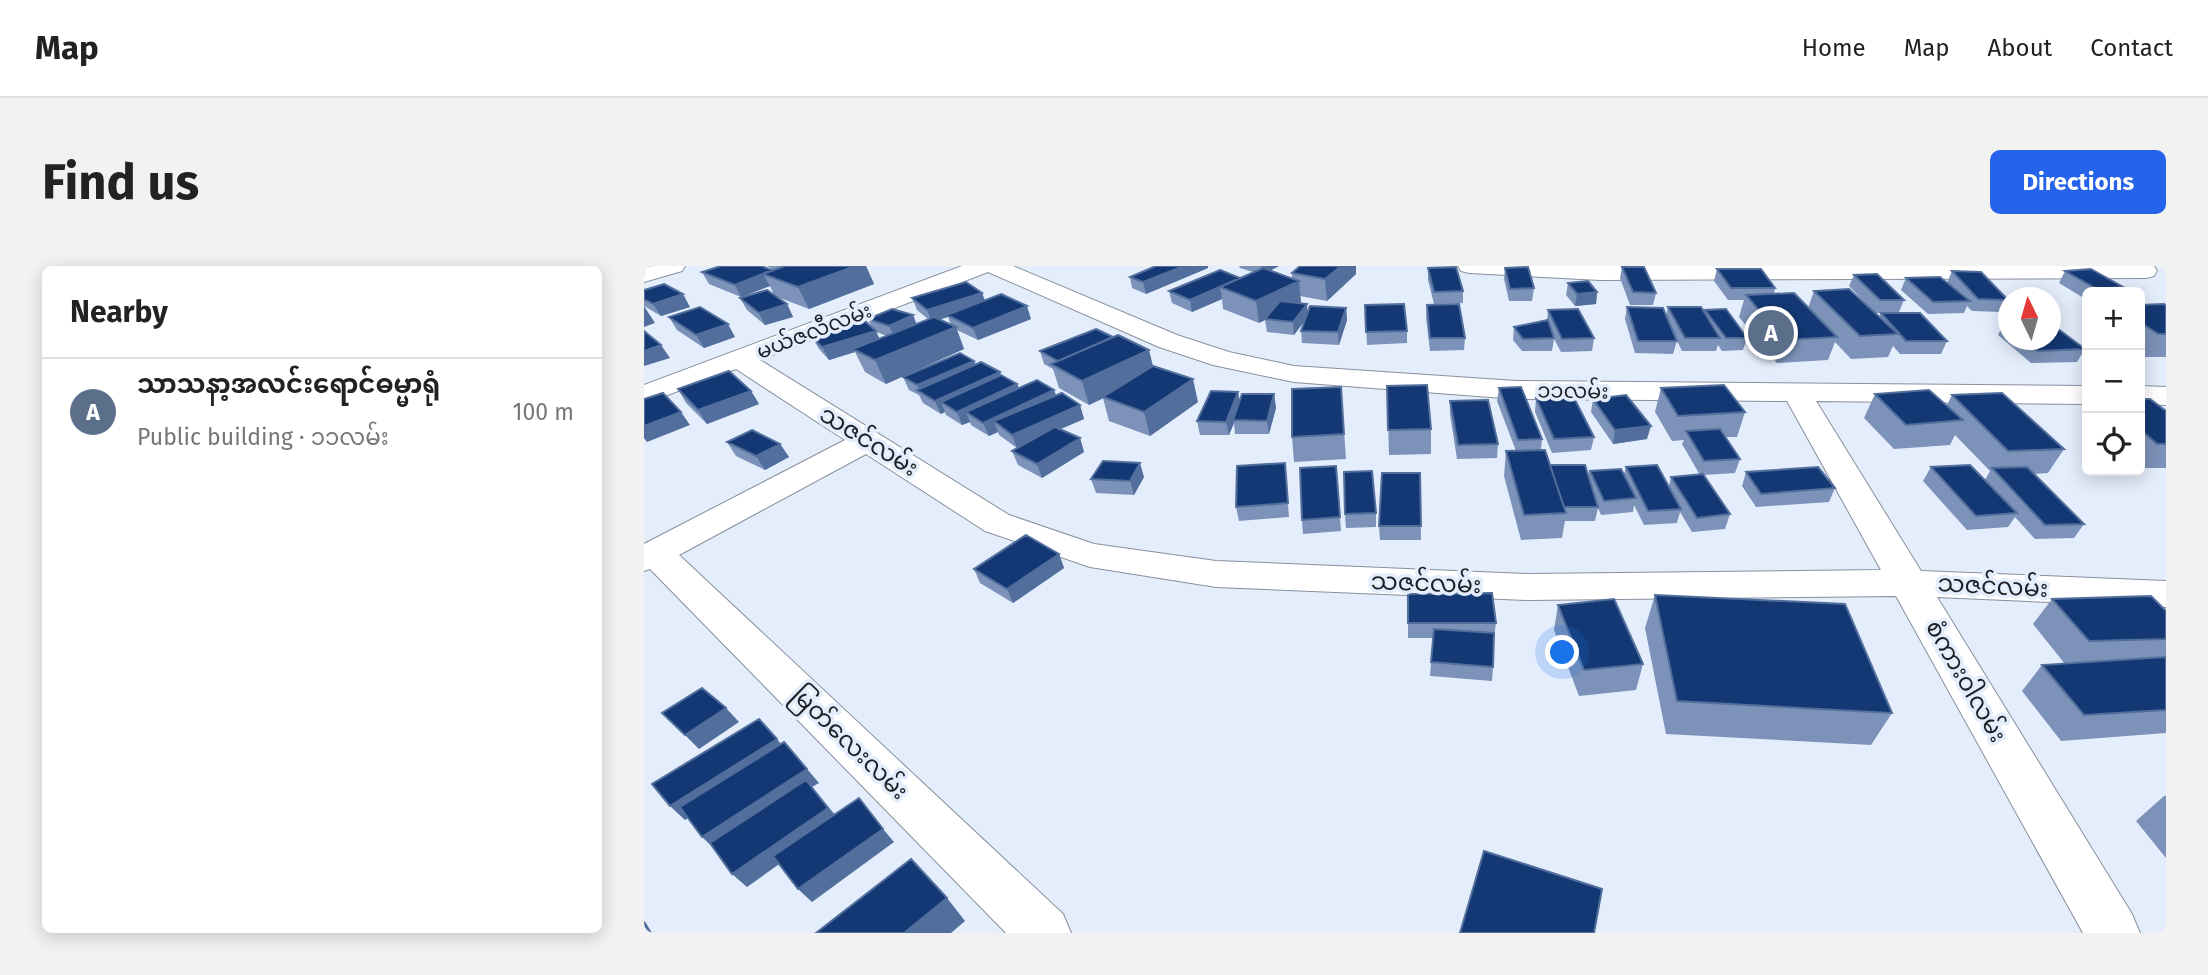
<!DOCTYPE html>
<meta charset="utf-8">
<style>
body{margin:0;font-family:"Fira Sans","Noto Sans Myanmar",sans-serif;background:#f2f2f2;color:#222}
.controls{position:absolute;right:21px;top:21px;display:grid;overflow:hidden;border-radius:10px;box-shadow:0 4px 18px #0003}
.controls button{width:63px;height:63px;display:grid;place-items:center;padding:0;border:0;border-bottom:2px solid #e0e0e0;background:#fff;color:#222;font:35px sans-serif}
.compass{position:absolute;left:1354px;top:21px;width:63px;height:63px;border-radius:50%;background:#fff;box-shadow:0 4px 18px #0003;rotate:355deg}
.you{position:absolute;left:919px;top:387px;width:24px;height:24px;margin:-18px;border:5px solid #fff;border-radius:50%;background:#1a73e8;box-shadow:0 0 0 10px #1a73e833}
.badge{display:grid;place-items:center;width:46px;height:46px;border-radius:50%;background:#2563eb;color:#fff;font-size:23px;font-weight:700}
.pin{position:absolute;translate:-50% -50%;border:4px solid #fff;box-shadow:0 2px 7px #0006}
.list{margin:0;padding:0;list-style:none}
h2{display:flex;justify-content:space-between;align-items:center;height:91px;margin:0;padding:0 28px;font-size:30px}
h2 small{font-size:23px;font-weight:400;color:#767676}
.list li{display:grid;grid-template-columns:46px 1fr auto;gap:21px;align-items:center;box-sizing:border-box;height:105px;padding:0 28px;border-top:2px solid #e0e0e0}
.list b{display:block;font-size:26px;white-space:nowrap}
.list p{margin:0;font-size:23px;white-space:nowrap;color:#767676}
.list em{font-size:23px;font-style:normal;color:#767676}
.icon{flex:none;width:38px;height:38px;fill:none;stroke:currentColor;stroke-width:2;stroke-linecap:round;stroke-linejoin:round}
.map{position:relative;flex:none;width:1522px;height:667px;overflow:hidden;border-radius:10px}
header{display:flex;align-items:center;gap:42px;box-sizing:border-box;height:98px;padding:0 35px;background:#fff;border-bottom:2px solid #e0e0e0}
header strong{font-size:33px}
nav{display:flex;gap:38px;margin-inline-start:auto;font-size:24px}
.intro{display:flex;align-items:center;justify-content:space-between;box-sizing:border-box;height:168px;padding:0 42px}
h1{margin:0;font-size:49px}
.button{padding:18px 32px;border-radius:10px;background:#2563eb;color:#fff;font-size:24px;font-weight:700}
main{display:flex;gap:42px;padding:0 42px}
aside{flex:1;background:#fff;border-radius:10px;box-shadow:0 4px 18px #0003}
.map>svg:first-child{display:block}
</style>
<header>
<strong>Map</strong>
<nav><a>Home</a><a>Map</a><a>About</a><a>Contact</a></nav>
</header>
<div class="intro"><h1>Find us</h1><a class="button">Directions</a></div>
<main>
<aside>
<h2>Nearby<small></small></h2>
<ul class="list">
<li><span class="badge" style="background:#5c6f8a">A</span><div><b>သာသနာ့အလင်းရောင်ဓမ္မာရုံ</b><p>Public building · ၁၁လမ်း</p></div><em>100 m</em></li>
</ul>
</aside>
<div class="map">
<svg width="1522" height="667" viewBox="0 0 1522 667">
<rect width="100%" height="100%" fill="#e4edfc"/>
<g fill="none" stroke-linecap="round" stroke-linejoin="round">
<g stroke="#87909d" stroke-width="2">
<path id="street" d="M318 0H369L533 69 585 86 650 100 872 115 1443 120V138L1172 135 1277 305 1522 315V341L1293 331 1488 648 1496 667H1439L1252 330 884 334 572 321 446 301 341 265 222 188 35 289 419 648 427 667H362L6 303 0 305V278L201 174 92 103 0 138V119ZM344 6 515 81 569 99 650 116 872 133 1143 135 1237 304 884 308 572 295 450 278 365 249 116 94Z
M814 0H1510L1513 5 1510 10 1502 12 956 14 825 7 817 5Z
M1496 120 1522 121V139L1496 138Z"/>
</g>
<g stroke="#87909d" stroke-width="2">
<path id="secondary" d="M6 0H41L38 5 0 16V2Z"/>
</g>
<use href="#street" fill="#fff" fill-rule="evenodd"/>
<use href="#secondary" fill="#fff" fill-rule="evenodd"/>
</g>
<path fill="#7c92b8" fill-rule="evenodd" d="M123 0H222L230 18 165 43 131 30 143 38 149 51 121 59 103 44 96 32 130 29 126 20 97 31 65 18 58 6 130 4Z
M595 0H635L627 4 648 12V7L656 0H712V8L683 35 656 30 657 36 655 37 664 46 702 42 703 54 695 79 658 77 657 65 660 56 650 69 623 66 621 54 615 57 579 43 578 33 548 46 528 37 525 25 596 12 609 6 596 2Z
M978 1 1012 27 1009 39H986L976 12Z
M564 2 502 28 488 22 486 11Z
M784 2 819 25V37L790 38 784 14Z
M861 2 890 22 888 35H865L860 13Z
M1073 3 1131 22 1130 28 1164 42 1170 25 1235 51 1237 47 1303 75 1297 88H1256L1249 80 1244 91 1207 93 1191 76 1184 94 1133 97 1095 51 1100 34H1084L1070 15Z
M1308 5 1364 34 1358 46 1328 45 1323 40 1320 47 1284 48 1257 24 1262 12 1303 17Z
M1421 5 1479 21 1475 26H1443V34L1415 17Z
M1210 9 1260 34 1255 46 1231 47 1205 20Z
M924 17 953 26 952 38 931 40 922 29Z
M0 24 46 41 17 50 0 40Z
M338 27 341 34 387 53 334 74 313 64 320 83 242 118 221 106 211 86 185 94 175 83 168 71 228 62 224 53 272 58 284 53 273 44 268 32ZM304 51 307 59 296 53ZM232 66 243 70 235 73Z
M721 39 763 65V77L723 79Z
M783 39 821 72 820 84 786 85 782 51Z
M1496 39 1522 40V91H1499L1496 89Z
M983 41 1022 50 1024 41 1060 47 1061 44 1103 72 1099 84 1078 85 1074 79 1072 85H1038L1031 71 1033 75 1029 88 991 87 981 53Z
M904 44 950 72 948 85 917 86 910 73 908 85H878L869 74 870 61 903 54Z
M25 51 91 71 60 82 33 64Z
M1360 57H1364V74H1406L1441 83 1433 96 1387 97 1354 69Z
M396 85 509 100 554 136 506 170 465 155 459 132 445 139 415 122 409 103 400 98Z
M332 98 357 109 373 118 375 122 410 124 412 129 436 139 440 153 416 163 436 172 440 186 398 212 374 199 368 185 378 180 373 182 355 169 354 166 345 170 327 159 326 156 318 159 302 149 301 146 297 148 279 137 275 129 265 124 259 111Z
M743 120 787 163V188L745 189Z
M697 121 702 193 650 196 648 171Z
M855 122 898 173 897 184 906 199 944 210 946 205 980 208 982 201 1025 220 1027 211 1056 209 1038 178 1040 174 1028 175 1011 146 1017 122 1101 146 1093 171H1081L1096 193 1091 207 1059 209 1086 248 1081 263 1048 266 1036 246 1033 257 1000 259 990 239 989 246 957 249 954 242 951 255H921L918 272 877 274 860 210 862 185H872L853 135Z
M34 123 107 125 115 138 63 158 42 137Z
M594 126 596 135 630 128 632 142 625 168H591L590 157 585 169H556L553 155Z
M1231 128 1303 139 1308 129 1420 183 1404 207 1390 208 1440 258 1430 272 1391 273 1371 251 1364 261 1323 264 1279 215 1287 201 1341 214 1346 205 1311 169 1306 179 1250 183 1220 152Z
M892 132 950 171 947 184 908 187 891 146Z
M949 133 1003 173 969 178 947 146Z
M1496 133 1522 145V202H1496Z
M806 135 854 178 853 192 813 193 806 148Z
M83 176 136 178 145 191 121 204 92 190Z
M641 197 645 251 595 255 592 241Z
M692 200 697 265 659 268 658 254Z
M1102 206 1191 222 1185 236 1112 241 1098 220Z
M776 207 777 274H736L735 260Z
M500 211 490 229 452 227 447 213Z
M732 247V261L702 262 701 248Z
M415 288 420 302 369 337 336 317 330 303Z
M764 328 852 357 850 371 849 401 848 415 786 410 789 372H764Z
M1011 329 1248 447 1227 479 1022 468 1001 362Z
M1408 333 1522 345V467L1417 475 1378 425 1398 399 1421 398 1389 358Z
M914 339 999 398 992 424 935 430 910 364Z
M1520 530H1522V592L1492 555Z"/>
<path fill="#526e9c" d="M211 0H222L230 18 165 43 154 21Z
M540 0H564V2L502 28 499 16Z
M617 0H635L618 9Z
M697 0H712V8L683 35 681 13Z
M119 8 126 20 97 31 91 19Z
M655 15 657 36 615 57 612 35Z
M576 21 578 33 548 46 546 34Z
M953 26 952 38 931 40 933 28Z
M338 27 342 39 303 49 304 51 288 56 283 44Z
M39 28 46 41 17 50 9 38Z
M143 38 149 51 121 59 115 47Z
M663 38 664 50 650 69 649 56Z
M0 40 11 57 0 61Z
M383 40 387 53 334 74 329 62Z
M702 42 703 54 695 79 694 66Z
M269 49 274 61 251 72 245 60Z
M84 58 91 71 60 82 52 69Z
M312 61 320 83 242 118 231 94Z
M232 65 238 78 209 83 211 86 185 94 178 81Z
M17 79 26 92 0 100V85Z
M505 84 511 108 445 139 438 115Z
M330 95 335 107 277 126 273 119Z
M356 106 360 119 297 136 301 146 297 148 291 135Z
M549 113 554 136 506 170 500 146Z
M373 118 378 131 322 146 326 156 318 159 313 146Z
M410 124 414 137 350 155 354 166 345 170 339 157Z
M107 125 115 138 63 158 54 144Z
M594 126 596 139 589 154 590 157 585 169 582 156Z
M630 128 632 142 625 168 623 155Z
M436 139 440 153 373 182 368 169Z
M37 146 46 159 3 176 0 172V160Z
M1007 160 1003 173 969 178 971 164Z
M436 172 440 186 398 212 393 198Z
M136 178 145 191 121 204 112 190Z
M496 197 500 211 490 229 486 215Z
M415 288 420 302 369 337 363 323Z
M82 442 95 456 55 483 41 469Z
M133 473 144 487 41 554 26 540Z
M163 503 175 517 168 521 196 555 103 621 88 608 73 585 58 571Z
M239 563 250 576 168 636 154 623Z
M303 632 321 655 307 667H260Z
M0 655 2 657 8 667H0Z"/>
<path fill="#143873" stroke="#526e9c" stroke-width="2" d="M77 0H117L128 4 91 19 58 6Z
M141 0H211L154 21 119 8Z
M512 0H540L499 16 486 11Z
M656 0H697L681 13 648 7Z
M812 1 819 25 790 26 784 2Z
M884 1 890 22 866 23 861 2Z
M978 1H1000L1012 27 989 26Z
M619 2 655 15 612 35 576 21Z
M1073 3H1117L1131 22H1087Z
M1447 3 1479 21 1453 23 1421 5Z
M576 4 596 12 546 34 525 25Z
M1308 5 1337 6 1364 34 1334 33Z
M1233 8 1260 34H1236L1210 9Z
M1296 11 1326 35 1289 36 1262 12Z
M944 15 953 26 933 28 924 17Z
M322 16 338 27 283 44 268 32Z
M20 18 39 28 9 38 0 33V24Z
M1205 23 1254 68 1216 70 1170 25Z
M123 24 143 38 115 47 96 32Z
M1150 27 1193 71 1140 74 1102 29Z
M357 28 383 40 329 62 303 49Z
M636 35 663 38 649 56 621 53Z
M760 38 763 65 722 66 721 39Z
M815 38 821 72H786L783 39Z
M1520 38 1522 40V68H1514L1496 56V39Z
M666 40 702 42 694 66 657 65Z
M56 41 84 58 52 69 25 51Z
M983 41 1019 42 1033 75H994Z
M1024 41H1057L1076 72H1041Z
M248 43 269 49 245 60 224 53Z
M934 43 950 72 918 73 904 44Z
M1082 43 1103 72H1082L1061 44Z
M1237 47H1276L1303 75H1262Z
M290 51 312 61 231 94 209 83Z
M904 54 910 72 879 73 870 61Z
M221 55 232 65 178 81 168 71Z
M1406 57 1441 83 1394 85 1380 74H1406Z
M452 63 469 71 414 95 396 85Z
M0 65 17 79 0 85Z
M474 69 505 84 438 115 407 98Z
M316 87 330 95 273 119 259 111Z
M337 96 356 106 291 135 273 124Z
M509 100 549 113 500 146 459 131Z
M85 105 107 125 54 144 34 123Z
M357 109 373 118 313 146 297 136Z
M393 114 410 124 339 157 322 146Z
M783 119 787 163 744 164 743 120Z
M1080 119 1101 146 1034 150 1017 122Z
M697 121 700 168 648 171V123Z
M877 121 898 173 874 174 855 122Z
M1285 124 1319 154 1262 159 1231 128Z
M567 125 594 126 582 156 553 155Z
M19 127 37 146 0 160V133Z
M418 127 436 139 368 169 350 155Z
M1358 127 1420 183 1364 185 1308 129Z
M598 128H630L623 155 589 154Z
M982 129 1007 160 971 164 949 133Z
M929 130 950 171 910 173 892 132Z
M1496 133H1506L1522 145V178H1513L1496 163Z
M844 134 854 178 814 179 806 135Z
M411 161 436 172 393 198 368 185Z
M1076 163 1096 193 1060 195 1042 165Z
M108 164 136 178 112 190 83 176Z
M901 184 922 247 880 249 862 185Z
M459 195 496 197 486 215 447 213Z
M641 197 644 237 592 241 593 200Z
M906 199H941L954 241H920Z
M1013 199 1037 243 1004 245 982 201Z
M1326 199 1373 247 1332 250 1287 201Z
M692 200 696 251 658 254 656 202Z
M1174 201 1191 222 1117 228 1102 206Z
M1383 201 1440 258 1401 259 1348 202Z
M977 203 992 232 960 235 946 205Z
M728 205 732 247 701 248 700 206Z
M738 207H776L777 260H735Z
M1059 208 1086 248 1053 252 1027 211Z
M382 269 415 288 363 323 330 303Z
M848 327 852 357H764V328Z
M1011 329 1201 338 1248 447 1033 435Z
M1507 330 1522 345V373L1445 375 1408 333Z
M970 333 999 398 940 404 914 339Z
M790 363 850 367 849 401 787 396Z
M1522 391V444L1440 449 1398 399Z
M58 422 82 442 41 469 18 447Z
M115 453 133 473 26 540 8 518Z
M140 476 163 503 58 571 36 541Z
M162 514 184 542 88 608 66 577Z
M215 532 239 563 154 623 129 590Z
M840 585 958 623 950 667H816Z
M267 593 303 632 260 667H172Z"/>
<g text-anchor="middle" dominant-baseline="central" stroke-width="7" stroke-linejoin="round" paint-order="stroke">
<g font-size="21" fill="#1d2025" stroke="#e4edfc">
<text transform="translate(170 65) rotate(-21)">မယ်ဇလီလမ်း</text>
<text transform="translate(929 125) rotate(1)">၁၁လမ်း</text>
</g>
<g font-size="24" fill="#1d2025" stroke="#e4edfc">
<text transform="translate(225 175) rotate(32)">သဇင်လမ်း</text>
<text transform="translate(782 317) rotate(2)">သဇင်လမ်း</text>
<text transform="translate(1349 320) rotate(3)">သဇင်လမ်း</text>
<text transform="translate(1322 415) rotate(60)">စံကားဝါလမ်း</text>
<text transform="translate(206 477) rotate(44)">မြတ်လေးလမ်း</text>
</g>
</g>
</svg>
<div class="controls">
<button>+</button>
<button>−</button>
<button><svg class="icon" aria-label="locate" viewBox="0 0 24 24"><circle cx="12" cy="12" r="6"/><path d="M12 2v4M12 18v4M2 12h4M18 12h4"/></svg></button>
</div>
<svg class="compass" viewBox="-18 -18 36 36"><path d="M0-13l5 13h-10z" fill="#e53935"/><path d="M0 13l5-13h-10z" fill="#767676"/></svg>
<div class="you"></div>
<div class="pin badge" style="left:1127px;top:67px;background:#5c6f8a">A</div>
</div>
</main>
